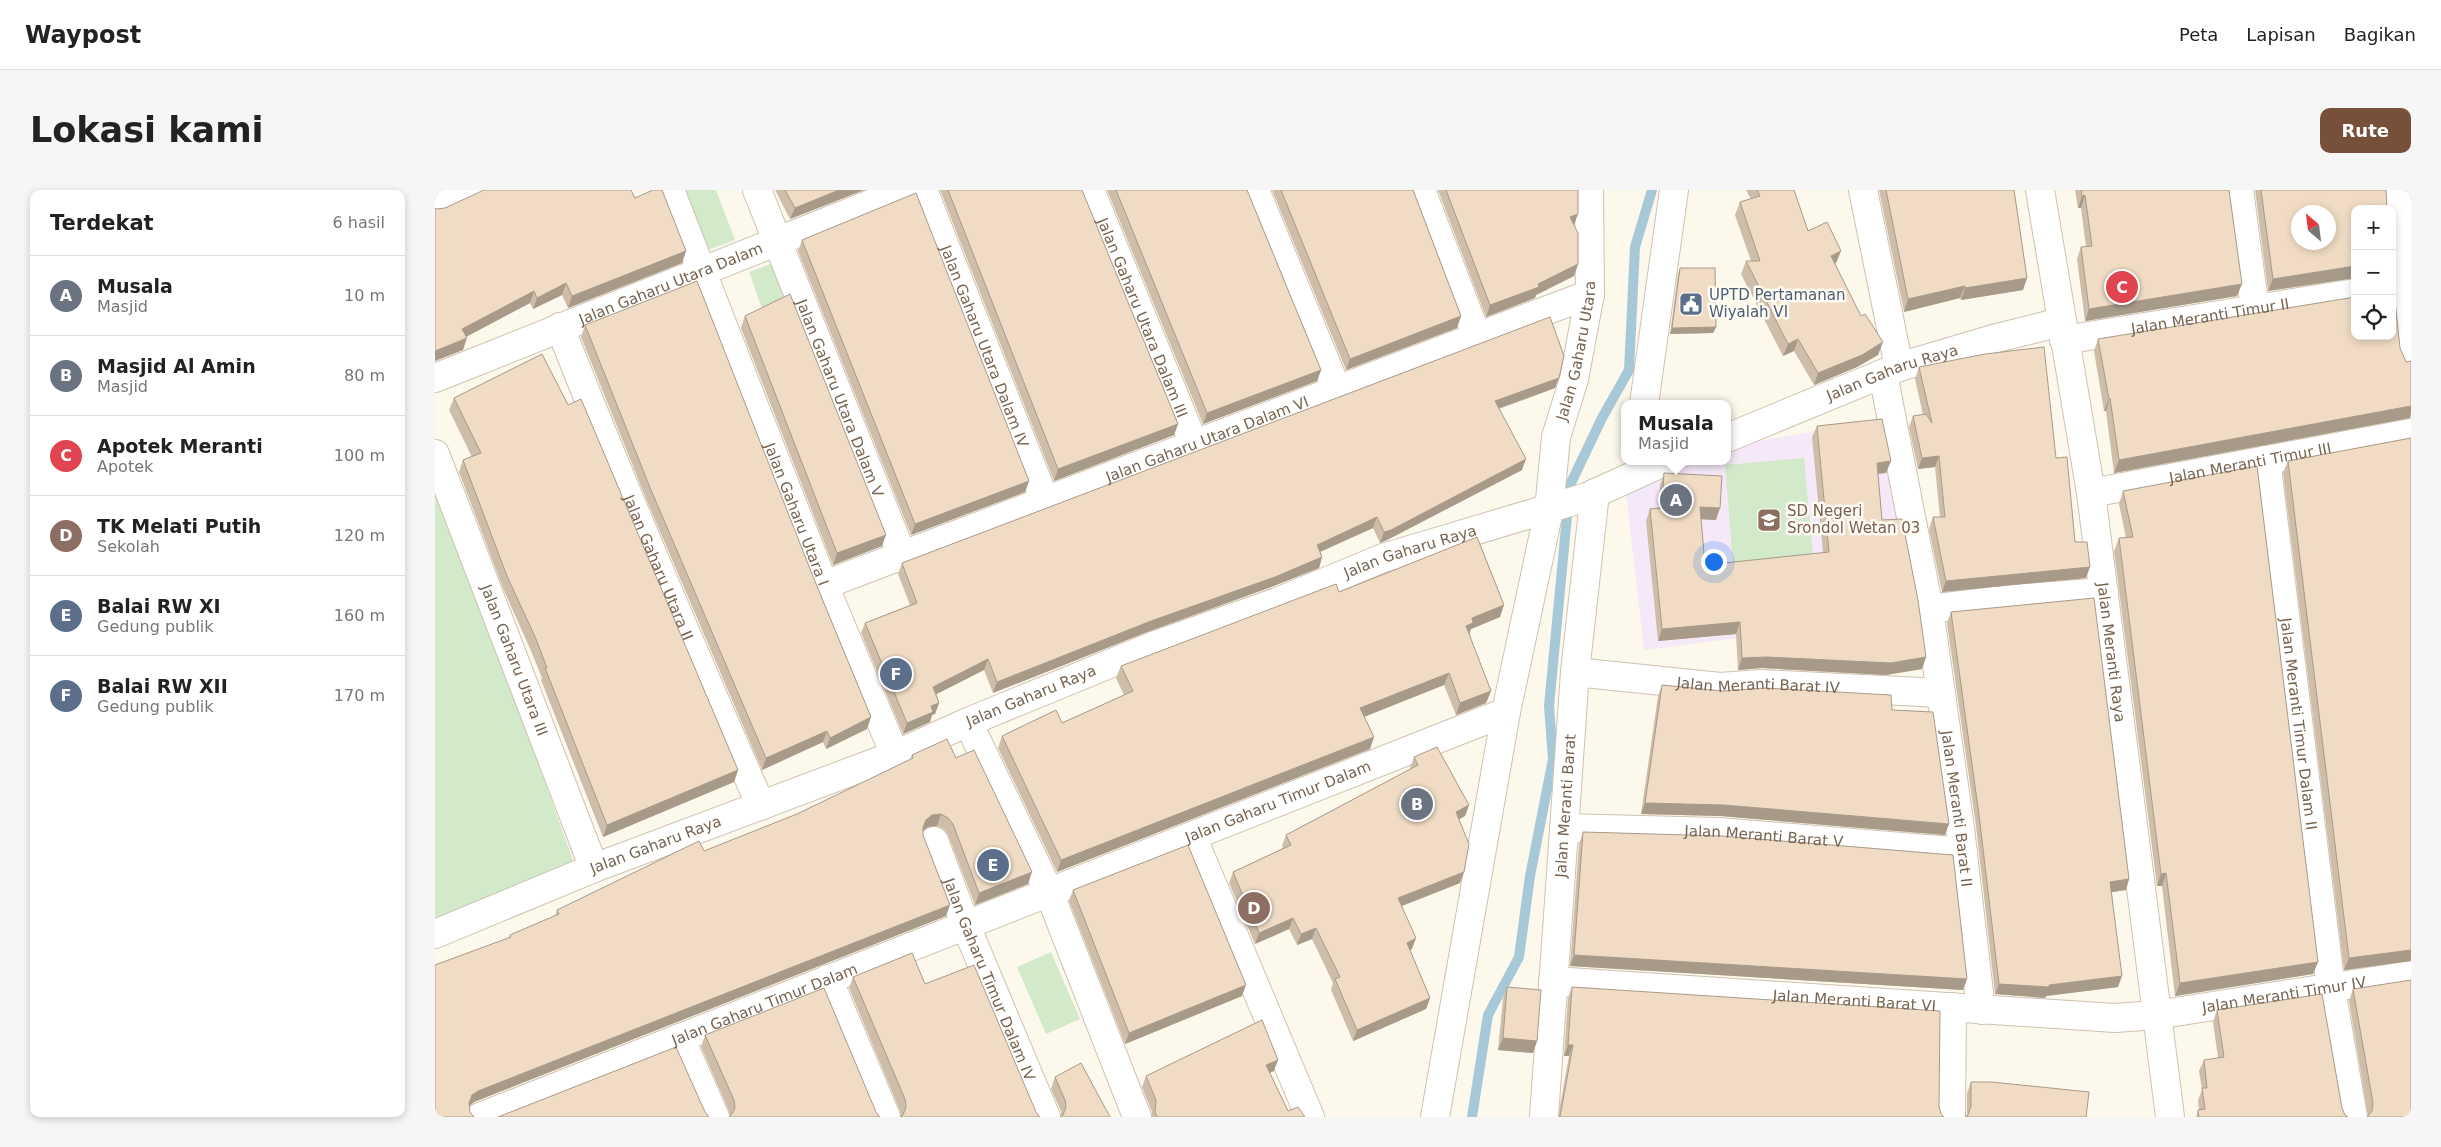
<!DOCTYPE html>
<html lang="id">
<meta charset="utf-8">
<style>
body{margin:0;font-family:"DejaVu Sans",sans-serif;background:#f6f6f6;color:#222}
.controls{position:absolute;right:15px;top:15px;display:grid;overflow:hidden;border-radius:10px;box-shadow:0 2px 8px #0003}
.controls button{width:45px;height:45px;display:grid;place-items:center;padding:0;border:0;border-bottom:1px solid #e0e0e0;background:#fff;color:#222;font:25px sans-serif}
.compass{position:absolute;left:1856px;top:15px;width:45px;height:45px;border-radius:50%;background:#fff;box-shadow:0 2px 8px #0003;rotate:332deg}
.you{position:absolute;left:1278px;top:371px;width:18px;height:18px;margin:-12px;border:4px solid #fff;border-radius:50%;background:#1a73e8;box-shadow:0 0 0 8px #1a73e833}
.badge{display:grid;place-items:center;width:32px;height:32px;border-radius:50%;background:#77503a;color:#fff;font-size:16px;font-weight:700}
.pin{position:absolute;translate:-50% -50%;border:2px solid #fff;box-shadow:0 1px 5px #0006}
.popup{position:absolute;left:1186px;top:210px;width:110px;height:65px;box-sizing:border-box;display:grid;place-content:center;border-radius:10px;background:#fff;filter:drop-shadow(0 1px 4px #0005);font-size:16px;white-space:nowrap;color:#767676}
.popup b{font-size:19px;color:#222}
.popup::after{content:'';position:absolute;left:50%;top:100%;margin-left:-10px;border:10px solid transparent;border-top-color:#fff}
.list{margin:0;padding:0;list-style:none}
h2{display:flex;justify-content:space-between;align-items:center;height:65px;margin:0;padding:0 20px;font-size:21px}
h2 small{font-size:16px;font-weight:400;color:#767676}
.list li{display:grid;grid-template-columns:32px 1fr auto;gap:15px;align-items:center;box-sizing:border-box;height:80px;padding:0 20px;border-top:1px solid #e0e0e0}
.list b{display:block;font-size:19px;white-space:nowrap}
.list p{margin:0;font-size:16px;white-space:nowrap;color:#767676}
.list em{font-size:16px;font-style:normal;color:#767676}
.icon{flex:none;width:28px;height:28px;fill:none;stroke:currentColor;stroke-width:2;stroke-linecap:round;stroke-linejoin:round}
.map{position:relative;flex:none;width:1976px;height:927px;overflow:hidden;border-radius:10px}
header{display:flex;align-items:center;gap:30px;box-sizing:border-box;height:70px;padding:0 25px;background:#fff;border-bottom:1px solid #e0e0e0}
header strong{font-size:24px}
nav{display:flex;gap:28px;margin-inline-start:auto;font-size:18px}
.intro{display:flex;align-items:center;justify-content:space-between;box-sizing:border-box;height:120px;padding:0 30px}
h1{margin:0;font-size:35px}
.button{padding:12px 22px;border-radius:10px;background:#77503a;color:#fff;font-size:18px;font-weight:700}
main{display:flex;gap:30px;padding:0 30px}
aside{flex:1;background:#fff;border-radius:10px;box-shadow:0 2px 8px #0003}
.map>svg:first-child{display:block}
</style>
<header>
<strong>Waypost</strong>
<nav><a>Peta</a><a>Lapisan</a><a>Bagikan</a></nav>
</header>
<div class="intro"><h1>Lokasi kami</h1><a class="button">Rute</a></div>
<main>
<aside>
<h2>Terdekat<small>6 hasil</small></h2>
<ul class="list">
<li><span class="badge" style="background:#6b7280">A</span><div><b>Musala</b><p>Masjid</p></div><em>10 m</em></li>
<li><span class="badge" style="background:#6b7280">B</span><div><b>Masjid Al Amin</b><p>Masjid</p></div><em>80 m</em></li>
<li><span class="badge" style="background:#e0444e">C</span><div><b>Apotek Meranti</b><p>Apotek</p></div><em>100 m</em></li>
<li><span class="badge" style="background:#8d6e63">D</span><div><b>TK Melati Putih</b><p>Sekolah</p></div><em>120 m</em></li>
<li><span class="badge" style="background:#5c6f8a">E</span><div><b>Balai RW XI</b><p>Gedung publik</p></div><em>160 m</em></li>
<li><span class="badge" style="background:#5c6f8a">F</span><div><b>Balai RW XII</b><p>Gedung publik</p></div><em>170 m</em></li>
</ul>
</aside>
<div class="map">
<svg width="1976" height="927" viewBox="0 0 1976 927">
<rect width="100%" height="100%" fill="#fcf8ec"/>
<path fill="#f5e8f9" d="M1446 229 1480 357 1380 438 1209 460 1191 302 1262 271H1292V258L1297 256Z"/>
<path fill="#d2eaca" d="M243 0H281L300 50 267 62Z
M341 72 356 110 328 121 314 82Z
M1369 268 1378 366 1298 373 1290 275Z
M0 288 142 681 0 733Z
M616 762 645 829 611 844 582 777Z"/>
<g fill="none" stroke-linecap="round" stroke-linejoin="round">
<path stroke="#a7c9d7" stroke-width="10" d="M1037 927 1053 825 1084 767 1095 686 1118 569 1114 516 1135 295 1167 228 1194 180 1200 57 1217 0"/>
<g stroke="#cec2b1" stroke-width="30">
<g id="minor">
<path id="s1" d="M235 0 389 395 460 565"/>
<path id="s2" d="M322 0 467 365"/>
<path id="s3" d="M488 0 610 311"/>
<path id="s4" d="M655 0 759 254"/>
<path d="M820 0 902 200"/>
<path d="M986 0 1042 147"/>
<path d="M1428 0 1464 177"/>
<path id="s5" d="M1605 0 1656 303 1735 927"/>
<path d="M1804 0 1820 120"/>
<path d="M1961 0 1976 169"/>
<path d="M0 15 37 0"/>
<path id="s6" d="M125 137C188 298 256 457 326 616"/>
<path id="s7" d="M1629 150 1920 103"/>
<path id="s8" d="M1448 184 1494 419 1525 638 1546 820"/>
<path id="s9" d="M0 188 471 0"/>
<path d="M1209 214 1239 0"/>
<path id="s10" d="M1292 248 1464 177 1562 148 1626 132"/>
<path id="s11" d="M0 264 159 678"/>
<path id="s12" d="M1831 270 1896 799 1918 927"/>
<path id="s13" d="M1656 303 1976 243"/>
<path id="s14" d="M389 395 1155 104"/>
<path d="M1494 419 1577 409 1669 402"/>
<path id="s15" d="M1140 482 1285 497 1326 494 1506 503"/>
<path d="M533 532 614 702 702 927"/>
<path id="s16" d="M1129 638 1284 642 1528 662"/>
<path d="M757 646 875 927"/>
<path id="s17" d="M499 651 531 736 611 927"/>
<path id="s18" d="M0 744 159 678 460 565 533 532 718 456 842 412 948 368 1152 307 1231 271"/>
<path d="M393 789 451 927"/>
<path id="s19" d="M1118 791 1680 828 1721 825 1976 785"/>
<path d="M245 848 280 927"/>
<path id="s20" d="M45 927 1071 522"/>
<path id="s21" d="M1000 927 1071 522 1114 320 1121 247 1139 189 1155 104 1154 0"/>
<path id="s22" d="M1109 927 1140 482 1160 303"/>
<path d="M1516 927 1517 817"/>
</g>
</g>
<use href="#minor" stroke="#fff" stroke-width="28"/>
</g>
<path fill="#cebda9" d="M340 0H429L355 29Z
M505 0H647L743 234 739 245 619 291Z
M672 0H812L886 180 882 191 768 234Z
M837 0H978L1026 126 1022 138 911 180Z
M1003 0H1143L1139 35 1143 74 1139 86 1101 105 1100 108 1051 127Z
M1311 0H1359L1373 41 1401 73 1400 74 1443 165 1422 177 1379 195 1359 161 1348 166 1306 84 1311 71H1316L1300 25 1305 12 1316 9Z
M1444 0H1579L1592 88 1588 100 1526 110 1525 108 1469 122Z
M1640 0H1794L1802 106 1650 131 1642 69 1646 57H1651L1646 18H1643Z
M1820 0H1951L1920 19V88L1833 101Z
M200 8 251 61 247 73 133 118 127 105 98 119 95 113 31 147 28 160 2 19Z
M367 50 594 291 590 302 476 345 363 61Z
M1245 78 1281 137 1278 143 1235 144 1243 84Z
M310 126 447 356 398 375 306 138Z
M150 135 379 389 436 527 432 539 391 559 388 552 327 580 212 311 146 147Z
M1663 149 1965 158 1975 228 1679 283 1671 221H1669L1659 161Z
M1484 177 1621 268 1640 352 1651 388 1507 402 1494 339 1498 327H1505L1500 277 1483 279 1474 237 1478 226 1488 225 1480 189Z
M1124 188 1120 198 1064 219 1087 280 952 350 945 353 938 338 885 362 887 367 884 378 836 397 712 442 558 503 549 480 501 504 504 513 500 524 497 525 495 532 468 544 426 443 430 433 475 415 463 384 467 373Z
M19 208 303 580 299 592 168 647 106 490 107 488 96 461 68 398 24 282 28 270 37 267 14 220Z
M1382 236 1451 283 1443 284 1447 330 1491 467 1487 479 1451 485 1327 478 1303 480 1301 444 1223 451 1211 331 1215 319 1224 318 1225 295 1229 283 1281 330 1266 329 1270 375 1388 363 1377 247Z
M1976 248V771L1909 780 1848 283 1853 271Z
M1688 301 1883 772 1878 784 1740 806 1727 696H1722L1679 361 1684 348H1691L1684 314Z
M904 402 1065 427 1036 439 1034 445 1056 501 1051 513 1021 525 1009 495 929 527 935 559 622 682 563 558 567 546 627 533 689 505 681 488 686 476Z
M1516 422 1694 689 1691 700 1677 702 1683 797 1611 806 1610 808 1560 804 1541 636 1512 433Z
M1227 495 1510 645 1285 626 1206 624 1223 506Z
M477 565 521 568 593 694 540 715 513 645 509 639 502 636 493 637 488 640V645L511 726 39 912 34 916 35 922 0 927 75 745 120 726 122 720 362 624 475 570Z
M979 567 1034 615 1030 626 1024 629 1025 693 967 716 977 759 975 760 995 808 991 819 918 851 896 800 898 793 877 749 862 755 854 739 820 754 794 693 798 682 848 658 847 656 851 645 976 579 975 578Z
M1148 642 1532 789 1528 800 1135 776 1144 654Z
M638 700 807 806 690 854 634 711Z
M418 787 490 794 601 922 466 926 465 921 414 798Z
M1072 797 1102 851 1098 863 1063 860 1068 809Z
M1137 797 1504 916 1506 924 1509 927H1123L1134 866H1129L1133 808Z
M1918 799 1976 927 1933 926 1914 811Z
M1782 820 1907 918 1910 925 1913 927H1761L1763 920H1764L1763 910 1767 900 1764 881 1769 870 1783 868 1778 832Z
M270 845 441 922 295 926 294 921 266 857Z
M839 881 835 883 853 921 870 927H716L717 922 707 897 711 886Z
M620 887 675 927 626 926V921L616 899Z
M1536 892 1651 927 1532 926V903Z"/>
<path fill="#a89a89" d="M404 0H429L355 29 360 18Z
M1650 5 1646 18H1643L1647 6Z
M1143 24 1139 35 1135 27Z
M251 61 247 73 133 118 137 106Z
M1406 61 1401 73 1391 78 1396 66Z
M1143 74 1139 86 1101 105 1100 108 1051 127 1055 115 1103 94Z
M1920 76V88L1833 101 1838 89Z
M1592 88 1588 100 1526 110 1530 98Z
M131 93 127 105 98 119 102 108Z
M1807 94 1802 106 1650 131 1654 119Z
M1530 96 1525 108 1469 122 1473 109Z
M99 101 95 113 23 151 27 139Z
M1026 126 1022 138 911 180 915 169Z
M1281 137 1278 143 1235 144 1237 138Z
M32 148 28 160 0 171V161Z
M1363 149 1359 161 1348 166 1353 154Z
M1448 152 1443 165 1422 177 1379 195 1383 183Z
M886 180 882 191 768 234 772 223Z
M1124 188 1120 198 1056 221 1060 211Z
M1675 208 1671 221H1669L1674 209Z
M1976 216V224L1975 228 1679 283 1684 270Z
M743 234 739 245 619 291 623 279Z
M1504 266 1500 277 1483 279 1487 268Z
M1091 269 1087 280 952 350 945 353 949 342Z
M1456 271 1451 283 1437 284 1442 273Z
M594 291 590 302 476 345 480 334Z
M1265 317 1285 318 1281 330 1261 329Z
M942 327 938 338 878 365 882 355Z
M451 345 447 356 398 375 402 363Z
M887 367 884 378 836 397 712 442 558 503 562 492 716 431Z
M1655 377 1651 388 1507 402 1511 391Z
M1069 415 1065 427 1036 439 1034 445 1031 436 1037 428Z
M1305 432 1301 444 1223 451 1227 439Z
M1331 467H1491L1487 479 1451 485 1327 478 1303 480 1307 468Z
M553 469 549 480 494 508 498 497Z
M1014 483 1009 495 921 530 925 518Z
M1056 501 1051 513 1021 525 1025 513Z
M504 513 500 524 497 525 495 532 468 544 472 533 496 516Z
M436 527 432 539 391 559 395 548Z
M392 541 388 552 327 580 331 568Z
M939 547 935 559 622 682 626 670Z
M303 580 299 592 168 647 172 635Z
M1210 613 1289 615 1514 634 1510 645 1285 626 1206 624Z
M1034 615 1030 626 1017 633 1021 622Z
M506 624 502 636 493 637 487 642 491 630 497 625Z
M597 682 593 694 540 715 544 703Z
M1029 682 1025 693 959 719 963 708Z
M1731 683 1727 696H1722L1726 684Z
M1694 689 1691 700 1671 703 1675 692Z
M515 715 511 726 39 912 33 917 34 913 37 905 43 901Z
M858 728 854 739 820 754 824 743Z
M881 738 877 749 862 755 866 744Z
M981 748 977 759 968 764 972 753Z
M1976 760V771L1909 780 1914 768Z
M1139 765 1532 789 1528 800 1135 776Z
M1883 772 1878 784 1740 806 1745 793Z
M1687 786 1683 797 1611 806 1610 808 1560 804 1564 794 1614 795Z
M811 795 807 806 690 854 694 843Z
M995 808 991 819 918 851 922 840Z
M1068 848 1102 851 1098 863 1063 860Z
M1133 855H1138L1134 866H1129Z
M843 870 839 881 826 886 831 875Z"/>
<path fill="#f0dcc4" stroke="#a89a89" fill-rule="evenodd" d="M49 0H196L200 8 218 0H227L251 61 137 106 131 93 102 108 99 101 27 139 32 148 0 161V18L2 19 10 18Z
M350 0H404L360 18Z
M513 0H647L743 234 623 279Z
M681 0H812L886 180 772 223Z
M846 0H978L1026 126 915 169Z
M1011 0H1143V24L1135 27 1143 43V74L1103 94 1104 97 1055 115Z
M1322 0H1359L1373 41 1392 32 1406 61 1396 66 1426 126 1430 124 1448 152 1427 165 1383 183 1363 149 1353 154 1311 71H1325L1305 12 1325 6Z
M1451 0H1579L1592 88 1530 98V96L1473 109Z
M1646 0H1794L1807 94 1654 119 1646 57 1657 56 1650 5 1647 6Z
M1826 0H1951L1952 19H1920V76L1838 89ZM1864 22H1894V52H1864Z
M481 3 594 291 480 334 367 50Z
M1245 78H1280L1281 137 1237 138Z
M1957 82 1965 158 1971 172 1976 171V216L1684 270 1675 208 1674 209 1663 149 1920 107V146H1957Z
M262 91 379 389 436 527 395 548 392 541 331 568 216 300 150 135Z
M355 104 451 345 402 363 310 126Z
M1115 127 1129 166 1124 188 1060 211 1091 269 956 340 949 342 942 327 882 355 887 367 840 387 716 431 562 492 553 469 498 497 504 513 496 516 498 522 472 533 430 433 482 413 467 373Z
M1609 157 1621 268 1632 267 1640 352H1652L1655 377 1511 391 1498 327H1510L1504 266 1487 268 1478 226 1491 224 1497 233 1484 177 1550 164Z
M107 164 133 215 146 209 303 580 172 635 110 478H112L101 449 72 386 28 270 46 263 19 208Z
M1447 229 1456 271 1442 273 1447 330 1467 329 1483 410 1491 467 1456 473 1331 467 1307 468 1305 432 1227 439 1215 319 1227 318 1229 283 1287 286 1285 318 1265 317 1270 375 1394 362 1382 236Z
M1976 248V760L1914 768 1853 271Z
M1822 276 1883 772 1745 793 1731 683 1726 684 1684 348 1698 347 1688 301Z
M1042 347 1069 415 1037 428 1038 433 1031 436 1056 501 1025 513 1014 483 925 518 939 547 626 670 567 546 621 520 627 533 698 501 686 476 901 394 904 402Z
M1659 408 1694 689 1675 692 1687 786 1614 795V797L1564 794 1544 625 1516 422Z
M1227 495 1288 501 1330 498 1456 505 1457 520 1498 522 1514 634 1289 615 1210 613Z
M512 549 521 568 539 560 597 682 544 703 518 634 513 628 506 624 497 625 491 630 488 637V645L515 715 43 901 37 905 34 913 35 922 39 927H0V775L76 747 75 745 124 724 122 720 264 651 269 661 362 624 478 568 477 565Z
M1002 557 1034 615 1021 622 1034 654 1029 682 963 708 981 748 972 753 995 808 922 840 900 789 905 787 881 738 866 744 858 728 824 743 798 682 856 655 851 645 983 575 979 567Z
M1148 642 1287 646 1518 665 1532 789 1139 765Z
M753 655 811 795 694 843 638 700Z
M477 763 490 794 539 775 601 922 605 927H465L468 925 471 917 470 909 418 787Z
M1976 790V927H1932L1937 921 1938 913 1918 799Z
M1072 797 1106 800 1102 851 1068 848Z
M1137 797 1505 821 1504 916 1506 924 1509 927H1125L1138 855H1133Z
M389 798 441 922 445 927H294L297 924 300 918 299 910 270 845Z
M1887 804 1907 918 1910 925 1913 927H1764L1763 920 1770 919 1767 898H1772L1769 870 1789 867 1782 820Z
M827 830 843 870 831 875 853 921 863 917 870 927H722L720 922 721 910 711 886Z
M241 857 270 922 274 927H63Z
M646 873 675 927H625L628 925 631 917 630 910 620 887Z
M1536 892H1557L1654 902 1651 927H1530L1533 925 1536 916Z"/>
<defs>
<g id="civic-square" transform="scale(1.25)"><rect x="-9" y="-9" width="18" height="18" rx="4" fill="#5c6f8a" stroke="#fefbf3"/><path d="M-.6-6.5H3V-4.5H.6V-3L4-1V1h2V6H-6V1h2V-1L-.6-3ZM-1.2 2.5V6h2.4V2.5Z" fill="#fff"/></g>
<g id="school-square" transform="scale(1.25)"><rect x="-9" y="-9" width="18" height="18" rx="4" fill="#8d6e63" stroke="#fefbf3"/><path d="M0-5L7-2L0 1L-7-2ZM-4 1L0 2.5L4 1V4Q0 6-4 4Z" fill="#fff"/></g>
</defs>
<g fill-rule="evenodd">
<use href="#civic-square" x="1256" y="114"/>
<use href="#school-square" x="1334" y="330"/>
</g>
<g text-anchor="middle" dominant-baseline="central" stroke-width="5" stroke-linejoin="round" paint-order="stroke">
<g font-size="15" fill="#77634f" stroke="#fefbf3">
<text stroke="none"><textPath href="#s9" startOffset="254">Jalan Gaharu Utara Dalam</textPath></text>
<text stroke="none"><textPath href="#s4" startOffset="138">Jalan Gaharu Utara Dalam III</textPath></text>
<text stroke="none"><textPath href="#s7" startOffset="148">Jalan Meranti Timur II</textPath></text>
<text stroke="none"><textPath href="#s3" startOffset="168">Jalan Gaharu Utara Dalam IV</textPath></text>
<text stroke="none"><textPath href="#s21" startOffset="780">Jalan Gaharu Utara</textPath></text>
<text stroke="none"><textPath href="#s10" startOffset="178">Jalan Gaharu Raya</textPath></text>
<text stroke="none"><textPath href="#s2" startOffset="224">Jalan Gaharu Utara Dalam V</textPath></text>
<text stroke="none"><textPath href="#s14" startOffset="410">Jalan Gaharu Utara Dalam VI</textPath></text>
<text stroke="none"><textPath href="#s13" startOffset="162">Jalan Meranti Timur III</textPath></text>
<text stroke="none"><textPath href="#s1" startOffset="348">Jalan Gaharu Utara I</textPath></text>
<text stroke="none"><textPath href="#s18" startOffset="1048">Jalan Gaharu Raya</textPath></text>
<text stroke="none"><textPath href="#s6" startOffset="260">Jalan Gaharu Utara II</textPath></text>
<text stroke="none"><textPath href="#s5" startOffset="468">Jalan Meranti Raya</textPath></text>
<text stroke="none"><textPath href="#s11" startOffset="221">Jalan Gaharu Utara III</textPath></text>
<text stroke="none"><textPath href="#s15" startOffset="184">Jalan Meranti Barat IV</textPath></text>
<text stroke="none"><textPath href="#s18" startOffset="642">Jalan Gaharu Raya</textPath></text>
<text stroke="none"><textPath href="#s12" startOffset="266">Jalan Meranti Timur Dalam II</textPath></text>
<text stroke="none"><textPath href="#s20" startOffset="858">Jalan Gaharu Timur Dalam</textPath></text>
<text stroke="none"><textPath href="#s22" startOffset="312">Jalan Meranti Barat</textPath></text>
<text stroke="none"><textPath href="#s8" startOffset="441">Jalan Meranti Barat II</textPath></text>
<text stroke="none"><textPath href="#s16" startOffset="200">Jalan Meranti Barat V</textPath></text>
<text stroke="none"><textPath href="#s18" startOffset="238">Jalan Gaharu Raya</textPath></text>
<text stroke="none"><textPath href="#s17" startOffset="149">Jalan Gaharu Timur Dalam IV</textPath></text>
<text stroke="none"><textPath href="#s19" startOffset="734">Jalan Meranti Timur IV</textPath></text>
<text stroke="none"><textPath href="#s19" startOffset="302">Jalan Meranti Barat VI</textPath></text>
<text stroke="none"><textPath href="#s20" startOffset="306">Jalan Gaharu Timur Dalam</textPath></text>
</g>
<g font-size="15" fill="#4e5e75" stroke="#fefbf3" text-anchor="start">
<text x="1274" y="105">UPTD Pertamanan<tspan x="1274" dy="17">Wiyalah VI</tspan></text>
</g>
<g font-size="15" fill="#785e54" stroke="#fefbf3" text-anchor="start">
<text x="1352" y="321">SD Negeri<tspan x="1352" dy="17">Srondol Wetan 03</tspan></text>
</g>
</g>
</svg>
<div class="controls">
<button>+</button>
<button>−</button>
<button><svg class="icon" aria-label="locate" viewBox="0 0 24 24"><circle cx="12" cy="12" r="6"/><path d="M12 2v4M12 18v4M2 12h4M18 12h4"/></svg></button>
</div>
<svg class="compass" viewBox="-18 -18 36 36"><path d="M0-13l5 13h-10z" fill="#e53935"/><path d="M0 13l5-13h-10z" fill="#767676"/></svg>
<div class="you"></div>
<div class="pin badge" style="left:1241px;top:310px;background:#6b7280">A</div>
<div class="popup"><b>Musala</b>Masjid</div>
<div class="pin badge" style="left:982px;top:614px;background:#6b7280">B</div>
<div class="pin badge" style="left:1687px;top:97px;background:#e0444e">C</div>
<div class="pin badge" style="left:819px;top:718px;background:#8d6e63">D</div>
<div class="pin badge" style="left:558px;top:675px;background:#5c6f8a">E</div>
<div class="pin badge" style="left:461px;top:484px;background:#5c6f8a">F</div>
</div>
</main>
